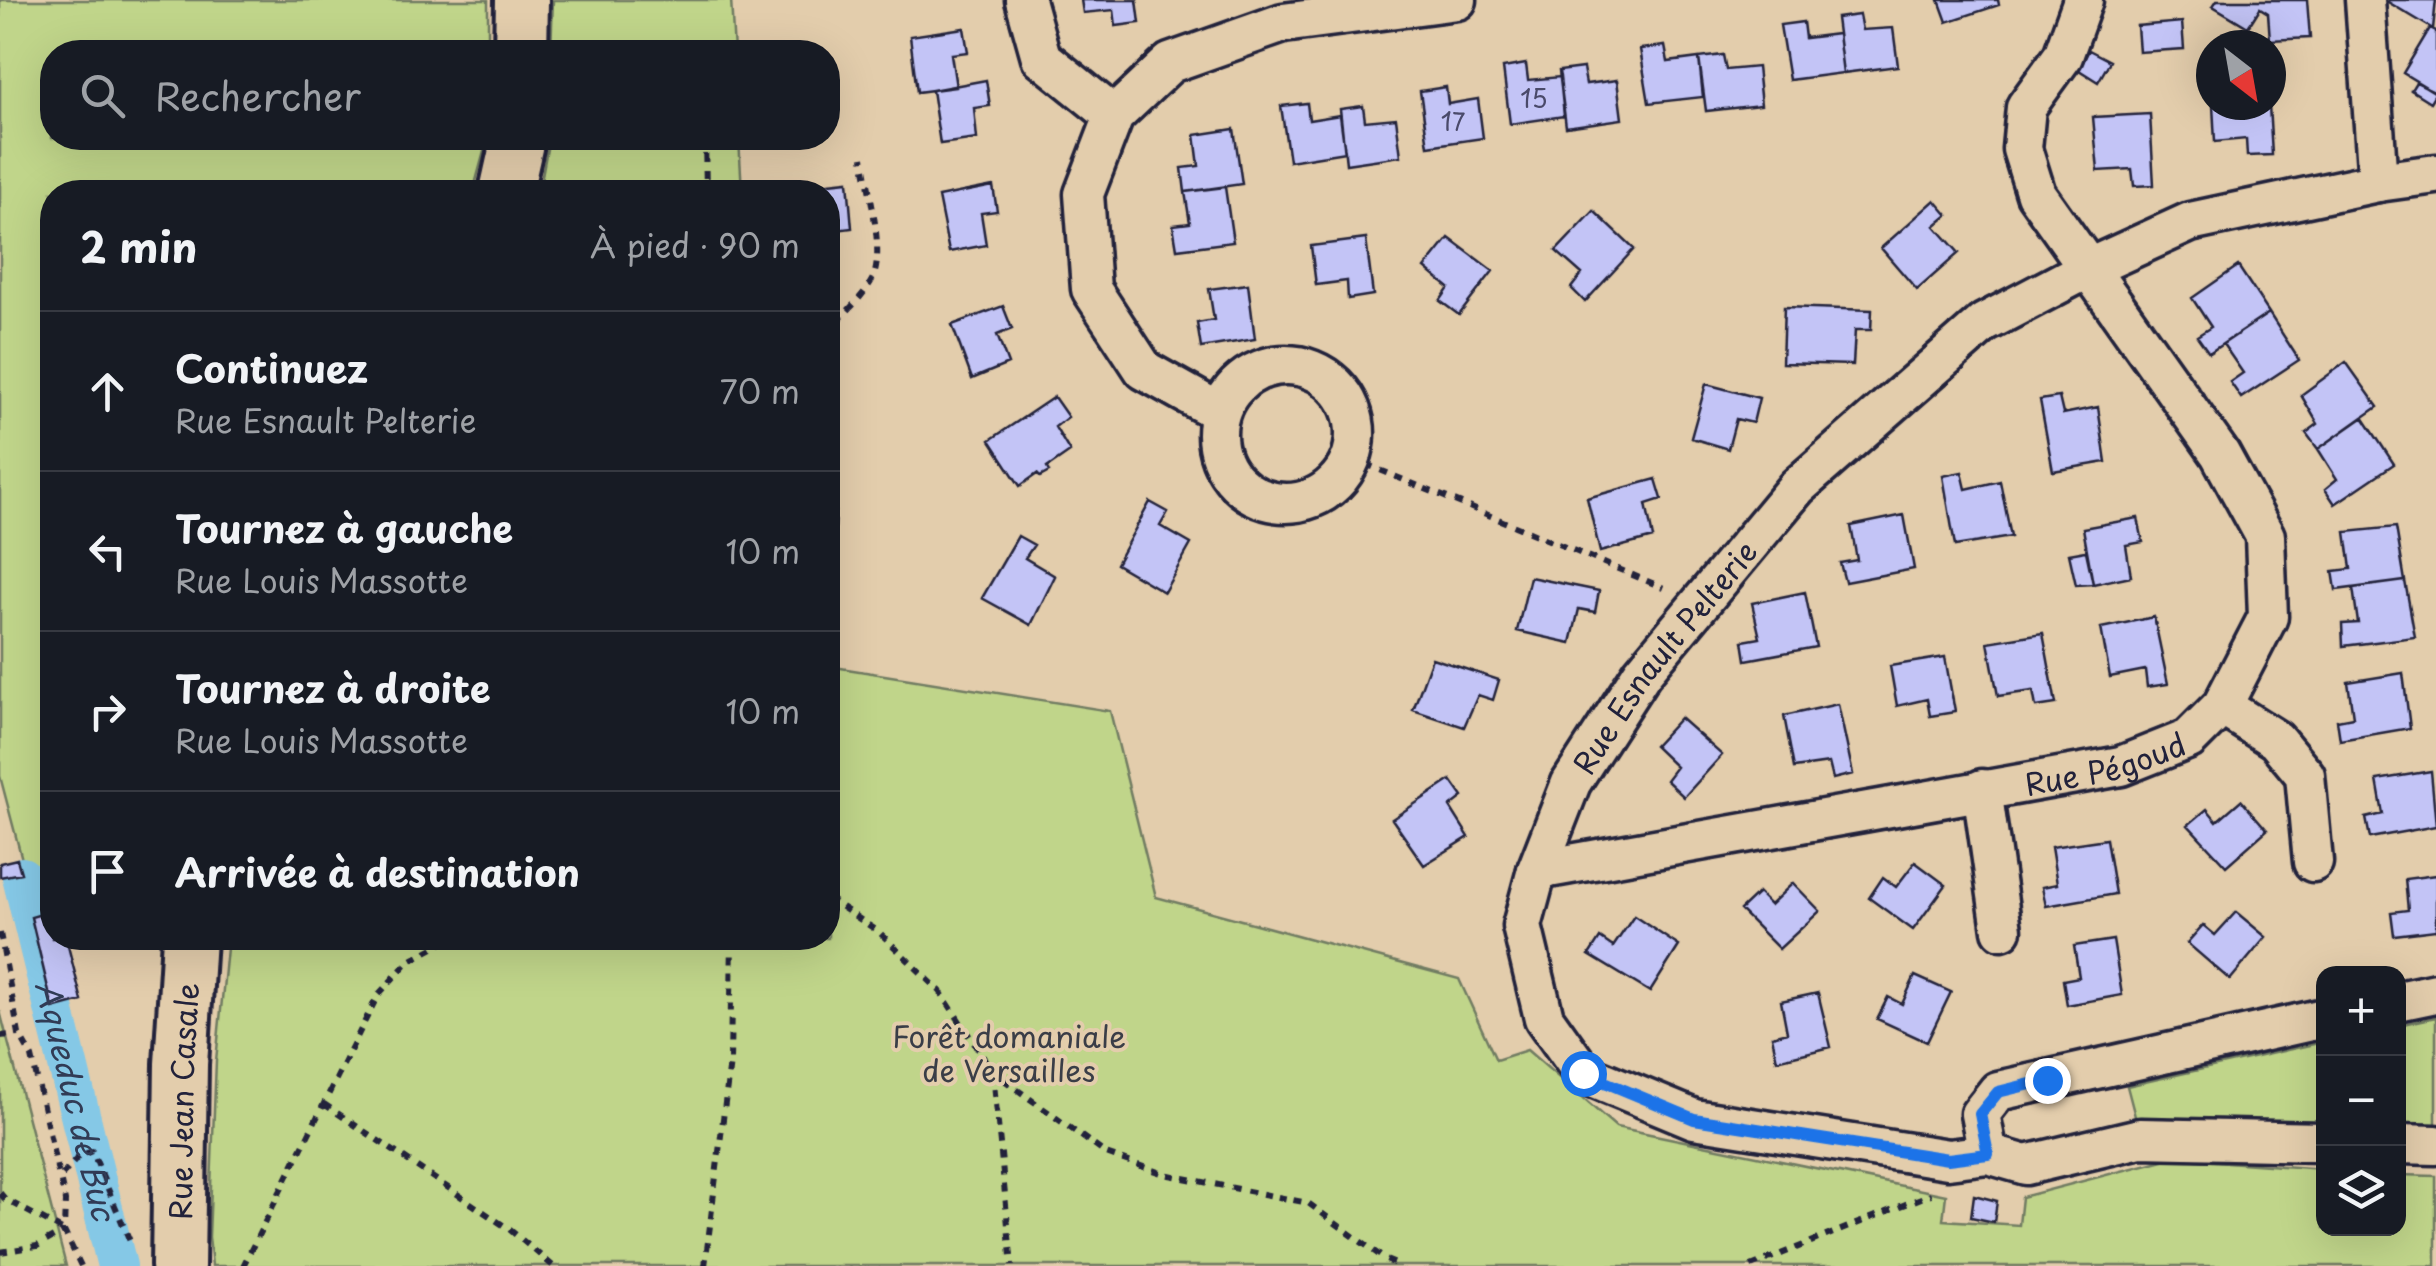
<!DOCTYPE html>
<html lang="fr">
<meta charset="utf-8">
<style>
body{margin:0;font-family:"Playpen Sans",sans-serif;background:#20242c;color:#f1f3f6}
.controls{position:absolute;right:30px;bottom:30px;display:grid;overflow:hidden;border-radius:20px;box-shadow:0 10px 40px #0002}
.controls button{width:90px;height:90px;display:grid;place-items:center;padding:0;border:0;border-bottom:2px solid #363941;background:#171b24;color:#f1f3f6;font:50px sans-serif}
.compass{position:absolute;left:2196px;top:30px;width:90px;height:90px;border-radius:50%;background:#171b24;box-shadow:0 10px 40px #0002;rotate:149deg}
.stop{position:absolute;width:30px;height:30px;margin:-22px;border:8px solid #1a73e8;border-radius:50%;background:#fff}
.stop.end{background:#1a73e8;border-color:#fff;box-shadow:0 2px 10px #0008}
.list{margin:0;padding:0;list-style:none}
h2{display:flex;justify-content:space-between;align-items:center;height:130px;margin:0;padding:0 40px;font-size:42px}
h2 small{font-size:32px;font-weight:400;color:#9ea1a6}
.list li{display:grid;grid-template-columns:65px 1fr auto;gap:30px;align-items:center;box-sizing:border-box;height:160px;padding:0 40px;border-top:2px solid #363941}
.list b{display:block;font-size:38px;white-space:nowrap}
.list p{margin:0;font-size:32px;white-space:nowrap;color:#9ea1a6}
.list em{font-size:32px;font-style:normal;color:#9ea1a6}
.icon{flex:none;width:55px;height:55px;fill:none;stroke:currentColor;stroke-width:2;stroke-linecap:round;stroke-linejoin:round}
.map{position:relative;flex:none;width:2436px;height:1266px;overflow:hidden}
.search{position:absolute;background:#171b24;box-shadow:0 10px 40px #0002;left:40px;top:40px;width:800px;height:110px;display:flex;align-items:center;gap:25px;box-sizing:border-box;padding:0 35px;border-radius:40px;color:#9ea1a6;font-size:38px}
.panel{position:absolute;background:#171b24;box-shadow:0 10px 40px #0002;left:40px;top:180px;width:800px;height:770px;border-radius:40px}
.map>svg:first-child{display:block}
</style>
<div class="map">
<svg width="2436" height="1266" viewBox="0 0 2436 1266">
<rect width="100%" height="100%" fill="#e3cdac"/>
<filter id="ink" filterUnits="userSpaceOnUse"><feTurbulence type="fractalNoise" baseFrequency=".01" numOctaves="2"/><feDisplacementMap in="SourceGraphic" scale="20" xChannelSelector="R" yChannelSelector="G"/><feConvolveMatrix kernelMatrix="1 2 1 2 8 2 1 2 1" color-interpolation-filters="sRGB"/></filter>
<g filter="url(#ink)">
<path fill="#c0d58a" stroke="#717c62" stroke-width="2.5" d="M0 0H488V52H52V138H486V144L473 192H52V899L34 905 0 776Z
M553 0H731L734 52H551Z
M549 138H739L742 192H539Z
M828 666 1110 711 1156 897 1459 979 1496 1060 1527 1050 1616 1127 1946 1195 1943 1220 2019 1225 2022 1197 2171 1158 2323 1169 2324 1228H2398L2399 1175 2436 1176V1266H212L209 1237 216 1061 228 938H828Z
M0 1011 66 1266H0Z
M2436 1017V1133L2399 1132V1025Z
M2323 1042V1130L2137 1124 2127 1086Z"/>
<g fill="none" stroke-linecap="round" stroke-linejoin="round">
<path stroke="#85c8e6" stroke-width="40" id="s1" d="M22 877 117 1266"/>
</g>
<path fill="#c3c4f6" stroke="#22223b" stroke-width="2.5" d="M1081 0H1137L1140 23 1116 26 1114 10 1083 13Z
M1939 0H1998L1999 5 1947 22Z
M2217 0H2307L2310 38 2270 40 2268 13 2260 8 2248 27 2213 6Z
M2389 0H2436L2433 29 2388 2Z
M1859 15 1862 30 1893 28 1898 66 1843 73 1836 18Z
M1803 22 1805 38 1838 34 1843 73 1789 80 1780 25Z
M2182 22 2184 49 2139 52 2137 26Z
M964 28 968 52 951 54 956 87 917 92 910 36Z
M2430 28 2436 31V93L2403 73Z
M1665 46 1668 62 1699 58 1703 97 1649 103 1640 49Z
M2089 50 2110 61 2098 82 2079 70Z
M1723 55 1726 70 1757 67 1761 105 1706 111 1699 58Z
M1526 64 1528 80 1560 77 1564 116 1510 124 1503 68Z
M1583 68 1586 84 1617 80 1622 119 1566 127 1559 71Z
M986 80 990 106 974 108 977 139 940 144 932 90Z
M2416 82 2436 92 2430 102 2411 90Z
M1446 87 1448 104 1478 99 1483 138 1428 146 1420 91Z
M1307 103 1309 120 1340 115 1345 152 1289 161 1281 106Z
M2213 105H2269L2272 155 2247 156 2246 139 2215 142Z
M1363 106 1365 121 1396 118 1401 156 1346 164 1340 109Z
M2150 114 2154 185 2134 186 2132 169 2098 171 2093 117Z
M1234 129 1242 184 1185 192 1182 168 1199 166 1195 135Z
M848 181 852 228 828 231V192L765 190Z
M993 186 997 211 981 213 986 245 949 252 938 197Z
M1225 187 1233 242 1177 249 1173 225 1190 223 1185 192Z
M1935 200 1948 215 1935 226 1959 253 1917 290 1881 248Z
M1594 211 1634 249 1585 302 1571 288 1582 274 1556 251Z
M1449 238 1493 271 1459 315 1440 301 1449 288 1425 268Z
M1366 239 1373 295 1348 299 1347 281 1316 285 1311 246Z
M2238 266 2269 313 2209 353 2197 336 2211 327 2192 298Z
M1248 284 1255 339 1201 348 1197 323 1214 320 1209 289Z
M1003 306 1012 329 997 335 1008 364 972 379 952 325Z
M1784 307 1872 310 1871 330H1855L1853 365 1782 363Z
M2269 313 2299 360 2241 398 2230 382 2243 373 2223 344Z
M2346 362 2378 407 2318 449 2306 433 2318 424 2301 395Z
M1706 384 1759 398 1753 423 1736 419 1728 449 1691 438Z
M1054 397 1068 417 1055 427 1070 452 1047 468 1049 472 1040 477 1037 474 1020 486 990 440Z
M2059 397 2063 414 2098 407 2106 462 2053 471 2040 400Z
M2363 417 2394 464 2335 504 2325 489 2337 479 2318 449Z
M1962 472 1966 489 2000 481 2011 537 1955 546 1943 476Z
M1656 479 1662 499 1646 504 1653 538 1600 552 1587 498Z
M1150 502 1168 512 1160 526 1191 544 1164 592 1116 564Z
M1904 515 1914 569 1845 582 1840 563 1857 560 1851 526Z
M2138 518 2143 542 2126 545 2131 576 2093 584 2083 528Z
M2396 527 2405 581 2336 590 2333 571 2351 569 2346 532Z
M1018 536 1034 545 1025 558 1055 576 1031 625 982 598Z
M2086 551 2093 584 2076 585 2069 554Z
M1530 577 1599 591 1595 612 1579 609 1571 643 1517 631Z
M2405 581 2415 637 2343 646 2342 624 2358 623 2353 588Z
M1805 592 1816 647 1746 660 1743 641 1760 638 1752 603Z
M2154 617 2168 684 2147 687 2145 670 2110 677 2101 628Z
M2043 633 2056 704 2036 707 2033 691 1998 696 1988 642Z
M1945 657 1955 712 1930 716 1927 699 1897 706 1890 666Z
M1432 658 1499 680 1493 700 1478 695 1464 727 1413 710Z
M2403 673 2410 728 2340 740 2337 720 2353 717 2348 682Z
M1838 704 1853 774 1833 779 1829 763 1794 768 1784 716Z
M1680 718 1722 755 1684 797 1666 780 1676 767 1654 746Z
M2431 771 2436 826 2370 838 2366 818 2383 814 2377 780Z
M1451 780 1463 797 1450 807 1469 837 1424 865 1392 819Z
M2241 800 2267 830 2226 866 2188 825 2207 809 2217 821Z
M2106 839 2115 894 2046 906 2042 887 2057 884 2051 847Z
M17 859 21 873 0 877V863Z
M1915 862 1946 885 1913 930 1869 898 1883 877 1896 887Z
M2436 875V930L2394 935 2391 912 2408 910 2405 879Z
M1793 883 1820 911 1779 949 1740 910 1758 893 1770 905Z
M52 911V938H66L82 1001 53 1009 31 917Z
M2236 912 2266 937 2230 980 2187 943 2203 925 2215 935Z
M1634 916 1679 946 1650 992 1589 955 1600 938 1613 947Z
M2113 940 2122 995 2067 1005 2063 980 2079 977 2074 946Z
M1915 976 1951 992 1927 1042 1877 1019 1888 997 1902 1004Z
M1818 993 1831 1047 1777 1060 1772 1036 1787 1032 1781 1001Z
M1974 1195 1997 1201 1994 1222 1971 1217Z"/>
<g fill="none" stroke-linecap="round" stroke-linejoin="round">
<g stroke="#22223b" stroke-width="45">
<g id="street">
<path d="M1025 0 1041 57 1114 116"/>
<path d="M2365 0 2378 182 2436 174"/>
<circle cx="1286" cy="434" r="69"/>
<path d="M1219 412 1144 370 1091 289 1084 194 1114 116 1170 63 1283 23 1457 0"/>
<path d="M2222 706 2276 740 2305 775 2313 862"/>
<path d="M1982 789 2002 930"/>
<path id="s2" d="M1537 870 2121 766 2189 739 2222 706 2268 617 2265 536 2220 454 2036 194 2022 149 2026 107 2063 56 2083 0"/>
<path d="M2398 1001 2436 993"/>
<path d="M2324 1018 1998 1091 1980 1114 1988 1154 2026 1165 2140 1138 2324 1142"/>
<path d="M2398 1144 2436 1145"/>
<path id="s3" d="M1988 1154 1948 1159 1694 1119 1583 1073 1544 1018 1522 926 1537 870 1571 783 1642 673 1797 487 1984 323 2089 268 2190 222 2378 182"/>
</g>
</g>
<g stroke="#22223b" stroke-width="60">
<g id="secondary">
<path d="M521 52 522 0"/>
<path d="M506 192 518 138"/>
<path id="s4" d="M178 1266 181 1064 189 938"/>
</g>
</g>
<path stroke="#22223b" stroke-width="6" stroke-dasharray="8 8" stroke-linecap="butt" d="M705 138 706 192
M828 335C840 315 861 301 872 280 886 254 868 189 863 157
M828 456 834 517 828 599
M1351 458 1664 588
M828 898 879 932 940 991 993 1072 1106 1154 1164 1174 1308 1203 1386 1260 1401 1266
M0 933 19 1034 32 1057 59 1177
M0 1036 19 1034
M993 1073 1012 1266
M324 1104 509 1229 553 1266
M0 1193 5 1199 64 1231
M0 1252 37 1246 63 1232
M81 1266 64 1231 65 1201 60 1178 79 1156 92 1151 132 1246
M243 1266 378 995 408 962 451 938
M705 1266 730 1062 732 938
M1751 1266 1931 1194"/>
<use href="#street" stroke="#e3cdac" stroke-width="38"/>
<use href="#secondary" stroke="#e3cdac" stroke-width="52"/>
</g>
</g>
<g fill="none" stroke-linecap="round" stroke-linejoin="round" filter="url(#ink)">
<path stroke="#1a73e8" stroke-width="12" d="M1583 1073 1694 1119 1948 1159 1988 1154 1980 1114 1998 1092 2047 1080"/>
</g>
<g text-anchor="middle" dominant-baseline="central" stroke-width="8" stroke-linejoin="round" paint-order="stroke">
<g font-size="25" fill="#4a4a6a">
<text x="1534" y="98">15</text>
<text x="1453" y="121">17</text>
</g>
<g font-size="30" fill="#22223b" stroke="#e3cdac">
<text stroke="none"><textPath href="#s3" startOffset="888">Rue Esnault Pelterie</textPath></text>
<text stroke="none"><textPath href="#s2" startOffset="578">Rue Pégoud</textPath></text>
<text stroke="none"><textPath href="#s4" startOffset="165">Rue Jean Casale</textPath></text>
</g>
<g font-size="30" fill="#3a3d47" stroke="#e3cdac">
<text x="1009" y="1035">Forêt domaniale<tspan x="1009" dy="34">de Versailles</tspan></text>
</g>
<g font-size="32" font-style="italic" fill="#313b55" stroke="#e3cdac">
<text stroke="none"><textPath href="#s1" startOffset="230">Aqueduc de Buc</textPath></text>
</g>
</g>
</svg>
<div class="controls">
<button>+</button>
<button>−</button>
<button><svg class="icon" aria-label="layers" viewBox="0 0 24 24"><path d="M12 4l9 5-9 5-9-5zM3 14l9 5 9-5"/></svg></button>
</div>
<svg class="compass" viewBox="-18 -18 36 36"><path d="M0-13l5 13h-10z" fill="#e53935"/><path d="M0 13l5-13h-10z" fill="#9ea1a6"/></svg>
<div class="stop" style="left:1583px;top:1073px"></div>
<div class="stop end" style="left:2047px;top:1080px"></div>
<div class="search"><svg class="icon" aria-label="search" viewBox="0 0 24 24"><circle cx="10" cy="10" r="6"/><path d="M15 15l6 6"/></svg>Rechercher</div>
<section class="panel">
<h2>2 min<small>À pied · 90 m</small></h2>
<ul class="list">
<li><svg class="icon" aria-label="ahead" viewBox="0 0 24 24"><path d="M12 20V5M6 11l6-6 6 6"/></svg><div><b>Continuez</b><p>Rue Esnault Pelterie</p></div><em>70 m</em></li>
<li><svg class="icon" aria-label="left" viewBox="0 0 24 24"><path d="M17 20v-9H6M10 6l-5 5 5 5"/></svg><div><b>Tournez à gauche</b><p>Rue Louis Massotte</p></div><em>10 m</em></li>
<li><svg class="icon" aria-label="right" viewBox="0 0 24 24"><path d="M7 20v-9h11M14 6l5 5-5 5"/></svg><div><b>Tournez à droite</b><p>Rue Louis Massotte</p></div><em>10 m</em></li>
<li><svg class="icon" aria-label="arrive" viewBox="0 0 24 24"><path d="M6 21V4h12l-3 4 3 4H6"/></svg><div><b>Arrivée à destination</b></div></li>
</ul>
</section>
</div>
